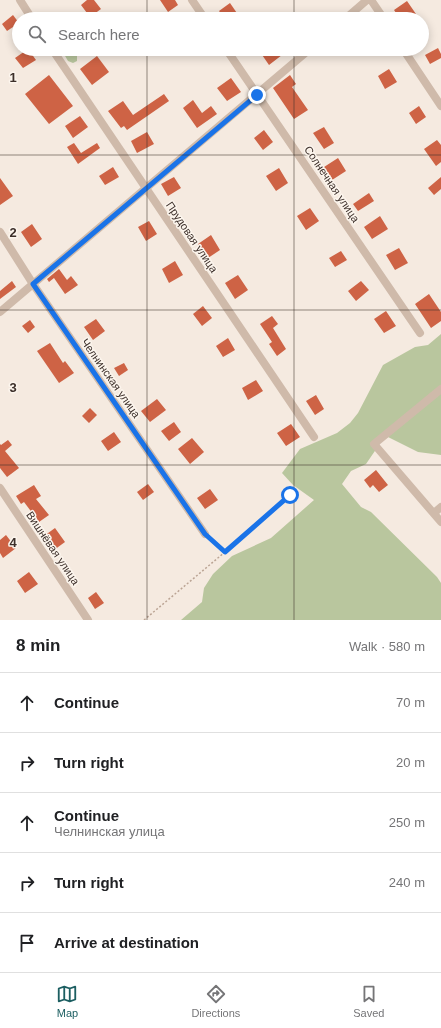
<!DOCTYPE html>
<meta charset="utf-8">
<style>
body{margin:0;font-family:Arial,sans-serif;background:#f2f2f2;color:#202124}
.stop{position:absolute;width:12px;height:12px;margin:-9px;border:3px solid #1a73e8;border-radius:50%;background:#fff}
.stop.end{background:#1a73e8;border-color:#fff;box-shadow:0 1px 4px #0008}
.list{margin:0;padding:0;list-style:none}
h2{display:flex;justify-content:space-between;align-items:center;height:52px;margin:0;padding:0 16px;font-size:17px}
h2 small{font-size:13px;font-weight:400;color:#757577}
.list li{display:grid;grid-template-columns:26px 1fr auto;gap:12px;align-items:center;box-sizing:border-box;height:60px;padding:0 16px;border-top:1px solid #e0e0e0}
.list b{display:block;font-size:15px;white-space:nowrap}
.list p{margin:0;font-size:13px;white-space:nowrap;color:#757577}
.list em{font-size:13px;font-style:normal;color:#757577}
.icon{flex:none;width:22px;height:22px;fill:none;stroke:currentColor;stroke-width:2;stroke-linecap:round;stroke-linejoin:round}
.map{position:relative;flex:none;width:441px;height:620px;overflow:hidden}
.search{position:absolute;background:#fff;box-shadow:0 2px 10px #0003;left:12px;right:12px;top:12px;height:44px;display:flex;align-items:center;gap:10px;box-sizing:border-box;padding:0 14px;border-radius:22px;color:#757577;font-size:15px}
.sheet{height:352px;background:#fff}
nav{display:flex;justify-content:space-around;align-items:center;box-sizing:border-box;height:56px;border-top:1px solid #e0e0e0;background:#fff;font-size:11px;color:#757577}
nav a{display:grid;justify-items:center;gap:2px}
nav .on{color:#1c5e61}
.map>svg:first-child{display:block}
</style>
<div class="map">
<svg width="441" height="620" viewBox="0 0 441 620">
<rect width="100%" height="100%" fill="#f5eae0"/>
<path fill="#b9c69e" d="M61 49H76L77 52V61L73 63 68 61Z
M441 334V455L418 452 388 437 381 442 366 464 351 471 342 484 361 507 371 512 437 577 441 583V620H181L202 602 204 588 213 574 232 556 271 538 314 500 293 485 282 473 300 449 337 433 350 423 358 413 383 365 415 347 428 345Z"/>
<path fill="#ce6345" d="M87 0H94L101 9 90 17 81 5Z
M160 0H175L178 5 168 12Z
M407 1 416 14 409 19H400L394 10Z
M230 3 241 19H225L219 11Z
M13 15 19 23 7 31 2 24Z
M438 48 441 54V58L430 64 425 55Z
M28 49 36 60 23 68 15 58Z
M258 49H278L282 55 269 65Z
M97 56 109 72 92 85 80 69Z
M389 69 397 82 385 89 378 76Z
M49 75 73 106 49 124 25 94Z
M290 75 296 84 292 87 308 110 294 119 273 88Z
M231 78 241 92 227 101 217 88Z
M164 94 169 101 127 130 124 126 121 128 108 111 123 101 133 115Z
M193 100 202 113 211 106 217 114 197 128 183 108Z
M419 106 426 117 416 124 409 113Z
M80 116 88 127 73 138 65 126Z
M324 127 334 143 324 149 313 133Z
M264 130 273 142 263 150 254 138Z
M147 132 154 144 137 153 131 141Z
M437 140 441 145V162L436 166 424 149Z
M74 143 81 153 97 143 100 148 78 164 67 147Z
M338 158 346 171 332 180 324 167Z
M113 167 119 177 105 185 99 176Z
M279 168 288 183 276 191 266 176Z
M174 177 181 188 168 196 161 184Z
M441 177V189L434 195 428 188Z
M0 178 13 196 0 205Z
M369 193 374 201 358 211 353 204Z
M310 208 319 221 306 230 297 216Z
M380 216 388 229 372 239 364 227Z
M149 221 157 234 146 241 138 227Z
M32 224 42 239 31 247 21 232Z
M211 235 220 250 208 258 198 244Z
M399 248 408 263 395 270 386 255Z
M341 251 347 260 335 267 329 258Z
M175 261 183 275 169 283 162 269Z
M59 269 67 280 71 276 78 285 65 294 54 278 49 282 47 279Z
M238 275 248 290 235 299 225 283Z
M12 281 16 287 0 299V291Z
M361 281 369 290 356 301 348 291Z
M429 294 441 312V321L431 328 415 304Z
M203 306 212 318 202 326 193 314Z
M386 311 396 326 384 333 374 319Z
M272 316 278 324 273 328 286 349 277 356 269 344 272 342 260 324Z
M96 319 105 331 93 340 84 327Z
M30 320 35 327 28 333 22 326Z
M228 338 235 350 223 357 216 346Z
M50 343 63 363 65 361 74 373 59 383 37 351Z
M124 363 128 370 119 376 114 368Z
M256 380 263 391 248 400 242 388Z
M316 395 324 409 315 415 306 401Z
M157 399 166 410 150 422 141 411Z
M90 408 97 415 89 423 82 416Z
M174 422 181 432 169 441 161 431Z
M291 424 300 437 286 446 277 433Z
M114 432 121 442 108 451 101 441Z
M192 438 204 452 190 464 178 449Z
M8 440 12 445 5 451 19 468 7 477 0 468V444L1 445Z
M376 470 388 485 379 492 373 485 370 488 364 480Z
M148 484 154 492 143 500 137 492Z
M34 485 41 496 36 499 49 515 39 522 24 502 21 504 16 496Z
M210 489 218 500 205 509 197 498Z
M55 528 65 542 54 550 44 536Z
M6 535 16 548 3 558 0 553V540Z
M29 572 38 584 25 593 17 581Z
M96 592 104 603 95 609 88 598Z"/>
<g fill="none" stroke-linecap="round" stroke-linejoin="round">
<path stroke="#bba494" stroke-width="1.5" stroke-dasharray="2 2" stroke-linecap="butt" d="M211 539 225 551
M144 620 225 552 290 495"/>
<path stroke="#cfbaaa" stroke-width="8" d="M20 0 32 19
M192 0 205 19
M371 0 384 19
M345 19 367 0
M52 49 314 437
M226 49 420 333
M403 49 441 106
M0 232 33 284 205 534
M0 312 310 49
M441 389 374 444 441 522
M0 488 88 620
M434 513 441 507"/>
</g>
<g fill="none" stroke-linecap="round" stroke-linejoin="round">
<path stroke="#1a73e8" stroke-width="5" d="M257 95 33 284 205 534 225 552 290 495"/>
</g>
<path fill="none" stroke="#3c2f2a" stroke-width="1" stroke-opacity="0.55" d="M147 0V19M294 0V19M147 49V620M294 49V620M0 155H441M0 310H441M0 465H441"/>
<g text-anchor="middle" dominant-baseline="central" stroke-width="3" stroke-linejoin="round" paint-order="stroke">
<g font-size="11" fill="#3c2f2a" stroke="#fcf5ed">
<text transform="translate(332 184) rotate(56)">Солнечная улица</text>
<text transform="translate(192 237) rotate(56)">Прудовая улица</text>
<text transform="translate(111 378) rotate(55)">Челнинская улица</text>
<text transform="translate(53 548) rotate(56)">Вишнёвая улица</text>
</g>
</g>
<g font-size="13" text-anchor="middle" font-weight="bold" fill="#3c2f2a" stroke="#fcf5ed" stroke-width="3" stroke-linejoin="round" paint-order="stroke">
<text x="13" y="82">1</text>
<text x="13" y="237">2</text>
<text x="13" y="392">3</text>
<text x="13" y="547">4</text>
</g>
</svg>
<div class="stop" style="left:290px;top:495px"></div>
<div class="stop end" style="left:257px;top:95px"></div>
<div class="search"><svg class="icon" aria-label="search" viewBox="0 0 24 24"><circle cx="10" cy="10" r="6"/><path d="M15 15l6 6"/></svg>Search here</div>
</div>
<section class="sheet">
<h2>8 min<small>Walk · 580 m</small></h2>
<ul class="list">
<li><svg class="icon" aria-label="ahead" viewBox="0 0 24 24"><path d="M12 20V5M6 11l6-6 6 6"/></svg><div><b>Continue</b></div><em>70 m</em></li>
<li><svg class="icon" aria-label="right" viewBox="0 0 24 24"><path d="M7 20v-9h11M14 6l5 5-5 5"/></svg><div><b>Turn right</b></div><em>20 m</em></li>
<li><svg class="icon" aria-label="ahead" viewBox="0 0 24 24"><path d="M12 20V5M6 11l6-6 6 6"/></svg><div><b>Continue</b><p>Челнинская улица</p></div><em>250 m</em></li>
<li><svg class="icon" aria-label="right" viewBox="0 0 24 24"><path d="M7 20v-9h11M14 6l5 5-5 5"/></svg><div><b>Turn right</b></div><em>240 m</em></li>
<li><svg class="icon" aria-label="arrive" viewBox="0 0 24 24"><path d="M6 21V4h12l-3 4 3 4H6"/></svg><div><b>Arrive at destination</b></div></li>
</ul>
</section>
<nav>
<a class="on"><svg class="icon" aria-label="map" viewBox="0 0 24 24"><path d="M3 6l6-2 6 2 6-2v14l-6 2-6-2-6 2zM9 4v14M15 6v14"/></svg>Map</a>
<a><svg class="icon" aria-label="directions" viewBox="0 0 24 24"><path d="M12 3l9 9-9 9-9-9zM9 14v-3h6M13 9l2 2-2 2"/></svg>Directions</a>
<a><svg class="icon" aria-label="saved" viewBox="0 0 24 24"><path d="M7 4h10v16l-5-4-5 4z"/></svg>Saved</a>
</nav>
